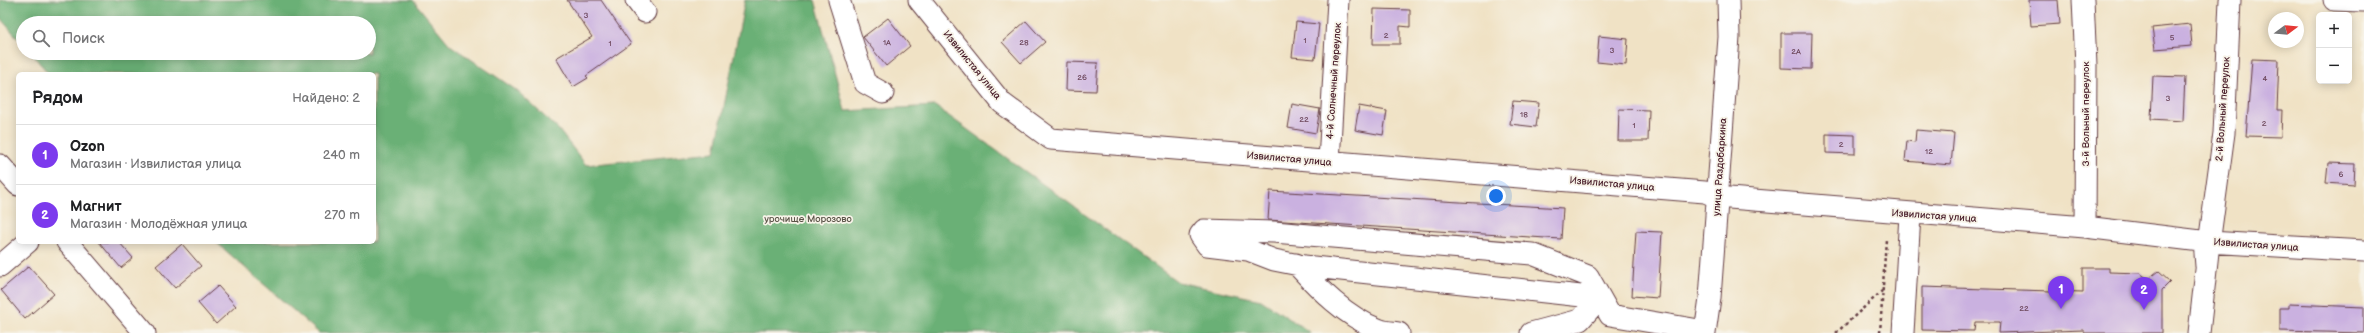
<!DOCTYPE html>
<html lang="ru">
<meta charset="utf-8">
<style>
body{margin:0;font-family:"Balsamiq Sans",sans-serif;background:#f6f6f6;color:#202124}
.controls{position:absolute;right:12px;top:12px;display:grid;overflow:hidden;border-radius:6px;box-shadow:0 2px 10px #0003}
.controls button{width:36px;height:36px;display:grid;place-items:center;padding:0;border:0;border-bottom:1px solid #e0e0e0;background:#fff;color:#202124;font:20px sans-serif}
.compass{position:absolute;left:2268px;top:12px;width:36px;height:36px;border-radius:50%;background:#fff;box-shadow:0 2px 10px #0003;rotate:74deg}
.you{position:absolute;left:1496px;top:196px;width:14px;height:14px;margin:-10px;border:3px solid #fff;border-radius:50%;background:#1a73e8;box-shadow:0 0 0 6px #1a73e833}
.badge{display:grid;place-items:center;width:26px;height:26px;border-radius:50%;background:#7c3aed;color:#fff;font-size:13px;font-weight:700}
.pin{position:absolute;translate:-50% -33px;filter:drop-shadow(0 1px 2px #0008)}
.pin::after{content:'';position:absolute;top:21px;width:14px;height:12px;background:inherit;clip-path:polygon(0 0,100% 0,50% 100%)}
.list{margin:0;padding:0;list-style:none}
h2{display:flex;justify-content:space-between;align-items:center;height:52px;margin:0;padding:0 16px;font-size:17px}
h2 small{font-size:13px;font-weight:400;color:#757577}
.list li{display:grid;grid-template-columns:26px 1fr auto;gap:12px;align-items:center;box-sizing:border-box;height:60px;padding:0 16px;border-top:1px solid #e0e0e0}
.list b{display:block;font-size:15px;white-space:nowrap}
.list p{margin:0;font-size:13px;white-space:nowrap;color:#757577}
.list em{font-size:13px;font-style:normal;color:#757577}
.icon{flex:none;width:22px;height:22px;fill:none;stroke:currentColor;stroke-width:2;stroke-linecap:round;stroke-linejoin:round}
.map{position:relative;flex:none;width:2364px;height:333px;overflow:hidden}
.search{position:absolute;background:#fff;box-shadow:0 2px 10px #0003;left:16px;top:16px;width:360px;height:44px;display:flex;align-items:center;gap:10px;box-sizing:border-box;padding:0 14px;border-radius:22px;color:#757577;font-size:15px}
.panel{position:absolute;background:#fff;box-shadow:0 2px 10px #0003;left:16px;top:72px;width:360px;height:172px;border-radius:6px}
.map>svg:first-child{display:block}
</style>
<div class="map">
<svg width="2364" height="333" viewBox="0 0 2364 333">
<rect width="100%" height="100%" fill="#f7f3e8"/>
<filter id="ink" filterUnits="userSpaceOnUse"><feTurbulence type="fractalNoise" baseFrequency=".025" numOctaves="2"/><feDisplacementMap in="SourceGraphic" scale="8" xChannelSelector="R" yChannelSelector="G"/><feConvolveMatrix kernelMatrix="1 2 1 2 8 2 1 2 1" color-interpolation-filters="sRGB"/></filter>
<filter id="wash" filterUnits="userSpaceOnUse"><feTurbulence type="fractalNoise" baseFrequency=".012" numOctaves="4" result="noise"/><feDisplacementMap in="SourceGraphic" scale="16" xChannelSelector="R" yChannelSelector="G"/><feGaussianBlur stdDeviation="0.9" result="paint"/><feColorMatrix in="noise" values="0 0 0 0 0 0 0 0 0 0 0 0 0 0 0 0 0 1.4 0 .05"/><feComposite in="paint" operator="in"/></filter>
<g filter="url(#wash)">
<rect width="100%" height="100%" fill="#f0e2c5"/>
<path fill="#6bb076" stroke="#5a6850" d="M0 0H413L450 45 516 90 558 129 586 165 715 152 745 0H815L845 111 935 106 1178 282 1261 300 1311 333H319L216 242H374V74H49L31 53H369V23H23V44L0 18Z"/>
<g id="blocks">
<path fill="#cab1e0" d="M567 0H601L631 44 586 76 588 78 573 87 556 58 592 37Z
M2029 0H2058L2060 24 2031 26Z
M1374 9 1410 10V27L1400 26V44H1373Z
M888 18 910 46 886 66 863 37Z
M1026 21 1045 42 1021 63 1002 42Z
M1296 22 1319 24 1315 59 1292 57Z
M2190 24 2192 46 2155 49 2152 28Z
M1781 33H1812L1811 69 1781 68Z
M1599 36 1628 39 1626 65 1597 62Z
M2252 59 2279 60 2277 110H2282L2281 137 2246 136Z
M1067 62 1098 63 1096 91 1066 90Z
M2153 76 2185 77 2183 121 2151 119Z
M1513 101 1539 103 1536 127 1510 124Z
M1292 104 1320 109 1316 133 1288 128Z
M1359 106 1387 111 1383 135 1355 130Z
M1619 109 1649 110 1648 141H1618Z
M1916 130 1954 133 1951 165 1905 161 1907 141 1915 142Z
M1826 134 1855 135V154L1826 153Z
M2328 163 2355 164 2354 185 2326 183Z
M1270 191 1563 208 1561 239 1268 220Z
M1636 231 1662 232 1658 298 1632 296Z
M99 242H119L133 258 121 268Z
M182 244 201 266 175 288 156 266Z
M29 266 54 294 25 319 1 290Z
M2083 268H2109V272L2140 273 2148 279 2158 271 2170 282 2162 290V333H2084V330L1999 333 2000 322H1975L1974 331 1922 330V287L2083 292Z
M218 286 236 306 216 324 198 303Z
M2289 304 2364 307V333L2280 331V308H2289Z"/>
</g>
</g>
<g filter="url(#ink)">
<use href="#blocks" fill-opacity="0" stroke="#633c42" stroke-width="1"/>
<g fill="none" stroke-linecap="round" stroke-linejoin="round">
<g stroke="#633c42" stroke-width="23">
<path id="minor" d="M636 0 645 12
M839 0 865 83 883 93
M919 0 1002 103 1051 139 1705 192 1717 197 2085 227 2209 242 2364 251
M2083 0 2086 65 2085 227
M2334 0 2364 1
M1329 162 1338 0
M0 165 18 185
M67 242 145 333
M2209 242 2204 241 2206 266 2224 133 2230 0
M1296 264C1319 289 1346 317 1378 329 1384 332 1393 332 1399 333
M0 266 28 242
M1600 298 1304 266 1274 260 1248 250 1207 245 1200 235 1204 230 1274 232 1532 254 1588 276 1610 315 1705 331
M1531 333 1580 320 1600 298
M1705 333 1710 298 1729 37 1728 0
M1903 333 1910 215
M2199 333 2208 252"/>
</g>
<path stroke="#633c42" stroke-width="2.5" stroke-dasharray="3 3" stroke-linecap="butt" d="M1836 333 1882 291
M1880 333 1886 239"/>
<use href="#minor" stroke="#fff" stroke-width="21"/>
</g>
</g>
<g text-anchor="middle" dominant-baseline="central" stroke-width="3.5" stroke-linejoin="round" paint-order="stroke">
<g font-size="8" fill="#6a4458">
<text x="586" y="15">3</text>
<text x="1386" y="35">2</text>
<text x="2172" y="37">5</text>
<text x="1305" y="40">1</text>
<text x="887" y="42">1А</text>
<text x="1024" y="42">28</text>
<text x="610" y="43">1</text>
<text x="1612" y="50">3</text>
<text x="1796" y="51">2А</text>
<text x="1082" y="77">26</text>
<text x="2265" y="78">4</text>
<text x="2168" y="98">3</text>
<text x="1524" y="114">18</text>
<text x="1304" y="119">22</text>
<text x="2264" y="123">2</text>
<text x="1634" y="125">1</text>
<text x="1841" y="144">2</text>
<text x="1929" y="151">12</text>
<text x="2341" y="174">6</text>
<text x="2024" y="308">22</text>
</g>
<g font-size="10" fill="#4a1f2b" stroke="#f7f3e8">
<text transform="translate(972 65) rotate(51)">Извилистая улица</text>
<text transform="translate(1334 81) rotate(-86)">4-й Солнечный переулок</text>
<text transform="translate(2223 109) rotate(-86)">2-й Вольный переулок</text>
<text transform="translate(2086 114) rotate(-90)">3-й Вольный переулок</text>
<text transform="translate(1289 159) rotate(5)">Извилистая улица</text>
<text transform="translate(1720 167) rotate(-86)">улица Раздобаркина</text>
<text transform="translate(1612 184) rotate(5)">Извилистая улица</text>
<text transform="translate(1934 216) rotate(4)">Извилистая улица</text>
<text transform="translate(2256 245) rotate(4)">Извилистая улица</text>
</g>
<g font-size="10" fill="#5b5348" stroke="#f7f3e8">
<text x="808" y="219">урочище Морозово</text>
</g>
</g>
</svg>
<div class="controls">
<button>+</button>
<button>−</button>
</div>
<svg class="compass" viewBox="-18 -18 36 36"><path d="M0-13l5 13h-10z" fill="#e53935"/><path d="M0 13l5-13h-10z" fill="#757577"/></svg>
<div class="you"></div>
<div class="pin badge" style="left:2061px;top:309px">1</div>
<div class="pin badge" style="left:2144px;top:310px">2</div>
<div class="search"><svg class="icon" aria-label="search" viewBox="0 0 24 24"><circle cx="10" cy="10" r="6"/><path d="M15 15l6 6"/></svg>Поиск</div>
<section class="panel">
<h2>Рядом<small>Найдено: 2</small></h2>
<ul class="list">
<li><span class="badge">1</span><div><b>Ozon</b><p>Магазин · Извилистая улица</p></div><em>240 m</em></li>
<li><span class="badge">2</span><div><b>Магнит</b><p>Магазин · Молодёжная улица</p></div><em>270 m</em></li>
</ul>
</section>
</div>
